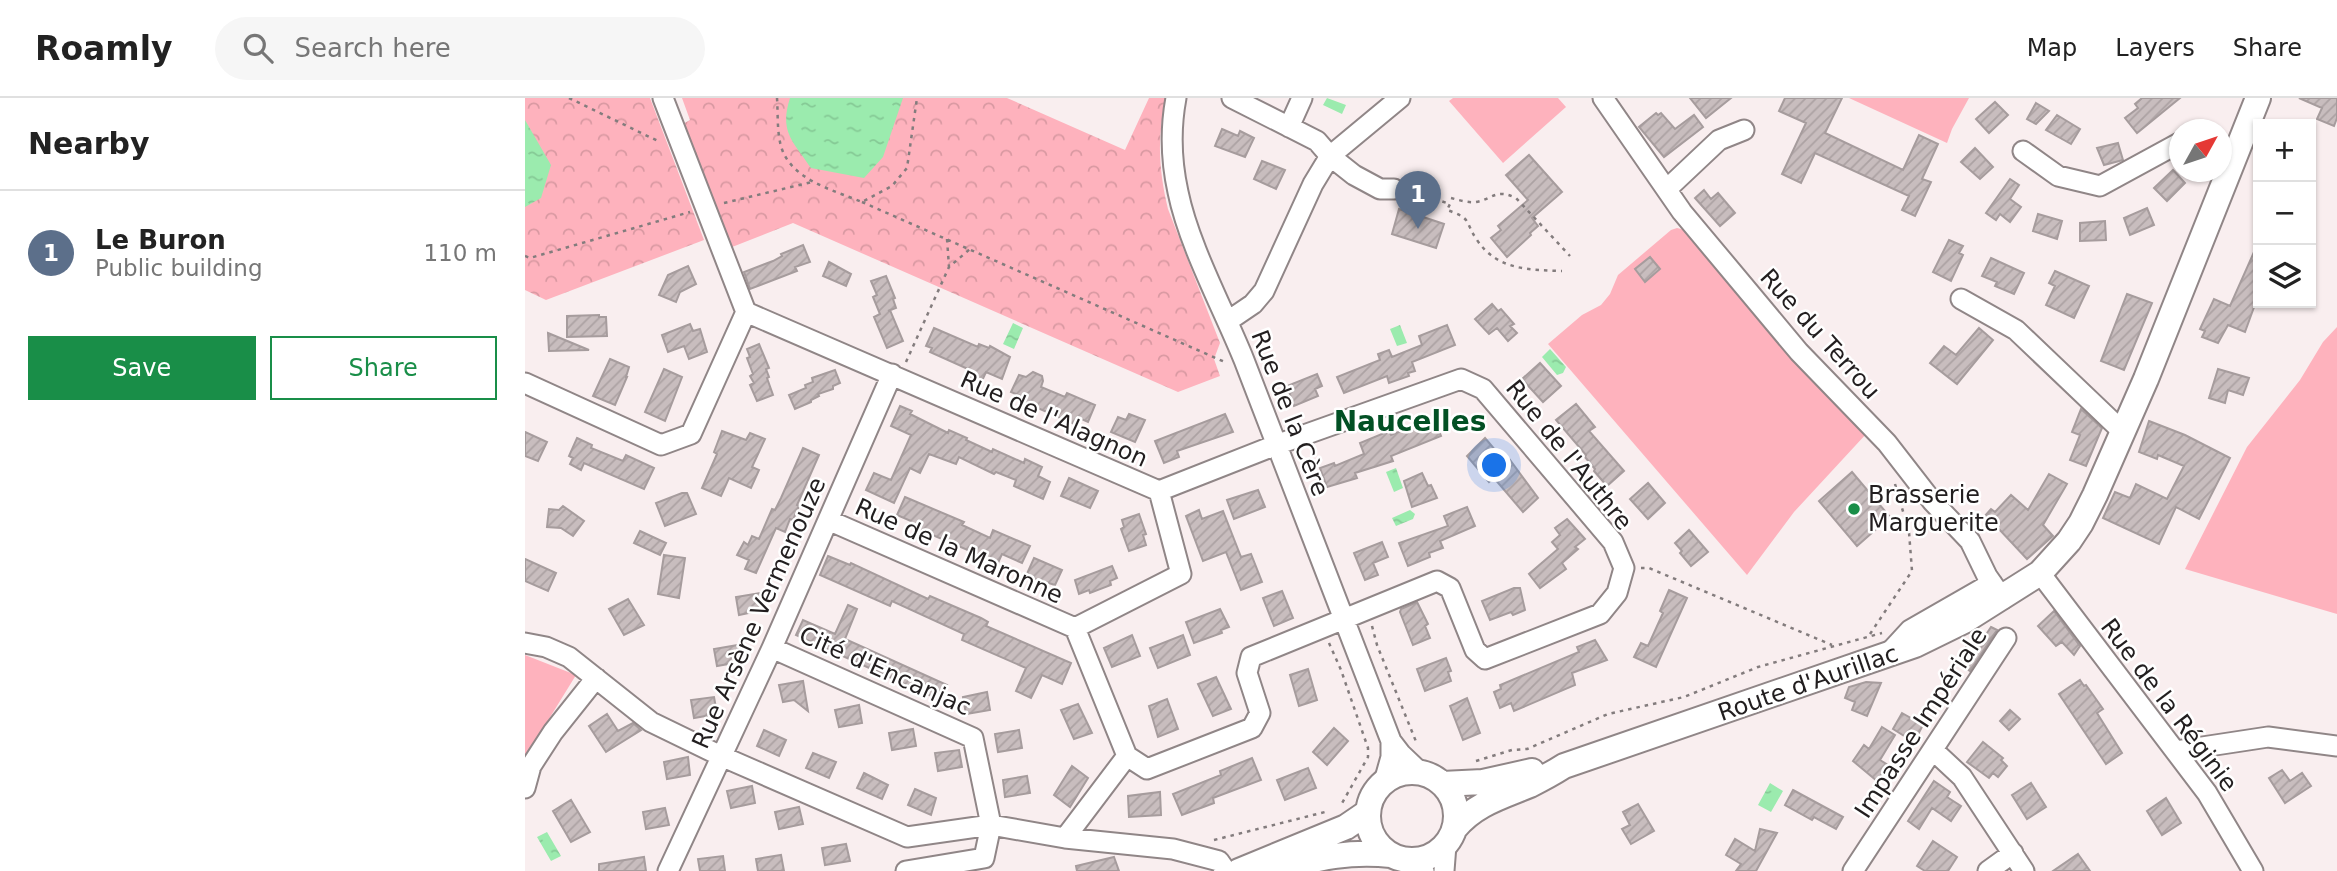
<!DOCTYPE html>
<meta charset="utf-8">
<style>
body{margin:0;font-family:"DejaVu Sans",sans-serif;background:#f6f6f6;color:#222}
.controls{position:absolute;right:21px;top:21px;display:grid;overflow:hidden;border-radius:0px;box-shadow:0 2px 5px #0004}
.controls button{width:63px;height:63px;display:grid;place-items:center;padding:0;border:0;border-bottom:2px solid #e0e0e0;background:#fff;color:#222;font:35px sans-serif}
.compass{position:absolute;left:1644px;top:21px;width:63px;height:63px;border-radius:50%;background:#fff;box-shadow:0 2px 5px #0004;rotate:50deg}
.you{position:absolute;left:970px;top:368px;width:24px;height:24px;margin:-18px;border:5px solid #fff;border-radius:50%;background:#1a73e8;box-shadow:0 0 0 10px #1a73e833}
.badge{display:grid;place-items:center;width:46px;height:46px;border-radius:50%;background:#198e48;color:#fff;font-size:23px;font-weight:700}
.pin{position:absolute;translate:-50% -58px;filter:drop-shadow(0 2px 4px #0008)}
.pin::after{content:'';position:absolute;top:37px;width:24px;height:21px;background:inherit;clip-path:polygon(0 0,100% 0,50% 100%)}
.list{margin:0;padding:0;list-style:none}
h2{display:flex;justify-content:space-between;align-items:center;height:91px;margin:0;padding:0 28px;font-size:30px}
h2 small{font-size:23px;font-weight:400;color:#767676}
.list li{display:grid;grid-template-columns:46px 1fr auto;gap:21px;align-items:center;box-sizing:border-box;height:126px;padding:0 28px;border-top:2px solid #e0e0e0}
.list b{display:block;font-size:26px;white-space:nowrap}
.list p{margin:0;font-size:23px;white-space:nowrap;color:#767676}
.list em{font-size:23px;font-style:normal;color:#767676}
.actions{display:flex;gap:14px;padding:21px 28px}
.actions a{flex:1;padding:16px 0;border:2px solid #198e48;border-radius:0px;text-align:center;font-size:24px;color:#198e48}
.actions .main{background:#198e48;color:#fff}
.icon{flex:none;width:38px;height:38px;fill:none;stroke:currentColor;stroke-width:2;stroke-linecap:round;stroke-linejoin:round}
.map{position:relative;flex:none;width:1812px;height:773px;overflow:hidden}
header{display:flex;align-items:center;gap:42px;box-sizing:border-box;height:98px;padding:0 35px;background:#fff;border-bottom:2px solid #e0e0e0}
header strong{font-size:33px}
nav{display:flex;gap:38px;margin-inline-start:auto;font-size:24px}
.search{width:490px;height:63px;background:#f6f6f6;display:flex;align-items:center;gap:18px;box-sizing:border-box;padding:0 24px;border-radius:38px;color:#767676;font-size:26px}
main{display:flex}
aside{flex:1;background:#fff}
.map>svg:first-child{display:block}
</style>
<header>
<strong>Roamly</strong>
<div class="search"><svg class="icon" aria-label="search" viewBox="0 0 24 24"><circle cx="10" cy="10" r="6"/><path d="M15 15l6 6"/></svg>Search here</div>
<nav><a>Map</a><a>Layers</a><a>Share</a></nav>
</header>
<main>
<aside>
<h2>Nearby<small></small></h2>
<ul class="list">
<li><span class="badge" style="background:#5c6f8a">1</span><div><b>Le Buron</b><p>Public building</p></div><em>110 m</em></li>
</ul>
<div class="actions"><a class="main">Save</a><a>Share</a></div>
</aside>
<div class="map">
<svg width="1812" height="773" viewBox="0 0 1812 773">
<defs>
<pattern id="park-crowns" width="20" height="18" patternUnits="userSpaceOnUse" patternTransform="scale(1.75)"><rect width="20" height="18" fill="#feb2bd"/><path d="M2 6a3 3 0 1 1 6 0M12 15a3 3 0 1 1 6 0" fill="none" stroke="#d999a2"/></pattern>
<pattern id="water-ripples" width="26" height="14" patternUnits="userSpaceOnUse" patternTransform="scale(1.75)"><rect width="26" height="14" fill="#9bebae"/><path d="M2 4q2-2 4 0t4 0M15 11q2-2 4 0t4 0" fill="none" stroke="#85c995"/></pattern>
<pattern id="building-hatch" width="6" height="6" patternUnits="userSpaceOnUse" patternTransform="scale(1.75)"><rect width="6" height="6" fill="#c8bdbe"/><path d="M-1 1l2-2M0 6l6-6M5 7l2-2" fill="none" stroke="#aca2a3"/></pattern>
</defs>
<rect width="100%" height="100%" fill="#f9eeef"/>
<path fill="#feb2bd" d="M928 0H1033L1041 9 978 65 924 3Z
M1324 0H1444L1427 31 1422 45Z
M1152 130 1164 133 1342 335 1269 414 1222 477 1023 246 1057 217 1076 207 1085 196 1093 177 1146 132Z
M1812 229V516L1660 471 1722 349 1775 282 1798 244Z
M0 557 51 577 3 655 0 664Z"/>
<path fill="url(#park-crowns)" d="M0 0H125L179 142 21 202 0 192Z
M157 0H482L600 52 624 0H642C631 37 634 74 643 111L695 245 689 261 695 278 653 294 268 125 202 151 156 27 165 22Z"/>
<path fill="url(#water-ripples)" d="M265 0H378L358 59 339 80 286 70C268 43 254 34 265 0Z
M802 0 821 7 817 16 798 7Z
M0 22 26 67 16 100 0 109Z
M488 225 498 230 489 251 478 246Z
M875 227 882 245 872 248 865 231Z
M1025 251 1041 269 1038 275 1032 277 1017 259Z
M871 370 878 390 869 394 861 374Z
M885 412 890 416 888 421 871 428 867 420Z
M1245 685 1258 693 1246 714 1233 707Z
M22 734 36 758 26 763 12 739Z"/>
<path fill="url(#building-hatch)" stroke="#a69c9d" stroke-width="2" d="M1165 0H1206L1181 20Z
M1260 0H1317L1300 35 1378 72 1394 37 1413 46 1397 81 1406 84 1390 118 1377 112 1384 98 1290 55 1276 85 1257 76 1281 25 1254 13Z
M1617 0H1655L1612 35 1600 20 1613 10 1610 6Z
M1774 0H1812V20L1809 28 1792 21 1797 10Z
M1470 4 1483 17 1464 35 1451 21Z
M1511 5 1524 13 1511 26 1502 21Z
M1131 15 1133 17 1136 15 1150 31 1169 17 1178 29 1139 59 1114 29Z
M1532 17 1555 31 1546 46 1521 32Z
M697 31 713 38 715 33 729 40 720 59 690 48Z
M1593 45 1598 62 1579 67 1572 50Z
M1450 50 1468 69 1455 81 1436 64Z
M1004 57 1037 94 1007 120 1013 128 1005 135 1006 137 982 159 966 140 976 132 973 128 1003 102 981 77Z
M737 63 760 72 751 91 729 81Z
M1648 72 1660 85 1642 103 1629 90Z
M1485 81 1494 87 1485 101 1496 109 1485 124 1475 116 1471 122 1461 115Z
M1179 92 1186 101 1193 95 1210 115 1195 128 1170 100Z
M1622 110 1629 127 1605 137 1599 120Z
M874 111 919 126 911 150 867 136Z
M1513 116 1537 123 1532 141 1508 133Z
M1580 123 1581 142 1555 143V125Z
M1424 142 1438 148 1434 155 1438 157 1426 183 1408 174Z
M1733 145V198L1720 234 1703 227 1693 245 1677 239 1680 233 1675 231 1689 201 1705 208Z
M278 147 285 164 270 169 272 173 225 191 219 174 248 163 257 158 256 156Z
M1125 159 1135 171 1120 184 1110 171Z
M1466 160 1499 175 1489 196 1470 188 1472 184 1457 178Z
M304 164 326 176 321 188 298 178Z
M163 168 171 186 155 194 151 204 134 197 143 177Z
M1530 173 1564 188 1549 220 1521 207 1530 188 1524 185Z
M361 178 370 200 368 201 371 210 363 213 365 212 378 243 362 250 349 219 355 216 348 199 352 197 346 183Z
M1602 196 1627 205 1599 272 1576 263Z
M967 206 973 213 976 211 989 226 985 228 992 235 983 243 972 230 964 236 950 221Z
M74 217V219H81L82 238 42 239V218Z
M165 226 168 233 175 231 182 254 164 261 159 248 143 254 137 237Z
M922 227 930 247 887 264 890 273 883 275 884 278 864 285 862 278 819 295 812 279 855 262 853 256 864 252 867 259 897 247 894 238Z
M409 230 453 249 454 246 464 250 465 248 485 259 477 281 461 274 456 285 439 278 443 271 405 254 407 250 401 248Z
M1454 230 1468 242 1432 286 1405 265 1419 248 1431 257Z
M23 235 64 252 24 253Z
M234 246 244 270 241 271 244 279 242 280 248 297 232 303 225 287 229 285 225 278 228 276 222 260 225 259 222 251Z
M85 261 104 269 101 279H102L90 307 68 298Z
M1015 265 1036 288 1018 304 997 281Z
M139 271 157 279 140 323 120 314Z
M1693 271 1724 280 1718 297 1703 292 1700 305 1684 300Z
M310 272 315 285 308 288V291L293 296 294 298 286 302V304L270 311 264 297 281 290 280 287 288 284 287 280Z
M508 274 517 278 518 283 516 289 540 299 542 295 570 307 563 324 552 319 549 326 499 304 501 300 486 294 494 277 501 279Z
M792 276 797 288 790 291 793 298 769 308 762 288Z
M1051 306 1070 329 1064 333 1099 373 1082 388 1069 373 1070 371 1060 359 1061 357 1031 322Z
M375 308 387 313 385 316 423 335 424 332 442 340 441 342 467 354 468 351 499 365 500 361 517 369 513 378 525 384 518 401 489 388 491 382 471 374 469 376 434 359 431 366 404 356 395 375 385 370 369 405 341 392 349 375 366 382 386 337 366 328Z
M1556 311 1577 330 1561 368 1545 362 1555 337 1547 334Z
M604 316 620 322 610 344 586 334 593 319 601 322Z
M700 316 708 334 652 353 654 359 639 365 630 343Z
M909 320 916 338 866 358 868 363 830 375 832 380 802 389 795 370 809 365 810 368 839 356 835 345 864 333 866 337Z
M1624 323 1660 337 1705 360 1674 421 1651 409 1634 446 1578 420 1590 394 1605 400 1611 386 1642 401 1659 368 1633 357 1632 361 1614 354Z
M197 333 221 342 225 335 240 341 227 369 234 372 226 390 204 380 196 398 177 390 192 356 189 354Z
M0 334 22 344 13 363 0 358Z
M52 340 67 347 66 350 98 363 101 357 129 370 119 391 59 365 56 372 45 366 48 360 44 358Z
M960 340 981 365 985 362 1013 400 998 414 969 380 964 384 942 358Z
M278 350 294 357 272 407 274 408 268 422 265 421 260 434 251 430 231 475 220 471 224 462 212 457 219 444 223 447 227 438 234 441 247 411 250 412 256 400Z
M1327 374 1365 419 1332 448 1294 403Z
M897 375 903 388 906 387 912 400 887 409 879 383Z
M1524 376 1542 386 1518 427 1528 438 1502 461 1473 430 1458 420 1466 411 1470 414 1486 397 1503 412Z
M544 380 573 393 565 410 536 398Z
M1123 385 1140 405 1123 421 1105 401Z
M733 392 740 409 709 421 702 402Z
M157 395H162L171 416 140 428 131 405Z
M380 399 439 424 437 427 465 440 468 432 505 448 497 465 477 456 473 465 384 427 386 423 372 417Z
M38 408 59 423 48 438 36 430 22 429 24 411 34 412Z
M942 409 950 428 915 443 918 450 904 455 905 459 883 468 874 445 923 428 919 418Z
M674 412 677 421 698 413 716 459 726 456 737 484 716 492 701 454 678 463 661 418Z
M614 416 621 436 618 437 621 447 604 453 596 431 599 429 597 422Z
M1042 421 1060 441 1050 449 1053 451 1037 465 1041 471 1015 490 1004 476 1033 451 1027 444 1035 437 1030 430Z
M1164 432 1183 454 1166 468 1155 455 1157 453 1150 445Z
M115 433 141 445 135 457 109 445Z
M857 444 863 459 848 465 853 477 840 482 829 455Z
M139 457 160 460 154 500 133 496Z
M303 458 325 467 326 465 403 501 405 498 456 520 463 524 461 528 546 565 537 586 517 577 506 600 491 593 501 570 437 542 439 536 367 503 365 508 295 477Z
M509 460 537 472 530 487 501 478Z
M0 461 31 475 23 493 0 483Z
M587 468 592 480 585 483 586 487 565 495 564 492 554 496 550 482Z
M989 490H995L1000 512 988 517 986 514 965 522 957 503Z
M1144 492 1162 500 1131 569 1109 559 1116 545 1123 548 1138 515 1135 513Z
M757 493 768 520 749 528 738 500Z
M236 495 238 512 214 517 211 499Z
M103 501 119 527 99 537 84 511Z
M892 504 903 526 900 528 905 540 888 547 875 514 876 511Z
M323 507 332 511 320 541 422 587 415 602 271 537 278 522 310 536Z
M695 511 704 529 696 532 697 535 669 545 661 524Z
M1529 513 1555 548 1549 557 1537 544 1531 548 1513 528Z
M1466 529 1472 532 1445 573 1435 566 1440 558 1436 556 1444 545 1452 550Z
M607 537 615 558 587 569 579 550Z
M658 537 665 557 633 570 625 550Z
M1070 542 1082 562 1047 575 1050 587 989 613 986 605 975 610 969 594 976 591 975 587 1054 554 1052 549Z
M213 547 215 564 192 568 189 551Z
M921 560 926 573 923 574 926 583 900 593 892 571Z
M783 571 792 602 774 608 765 577Z
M691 579 706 611 688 618 673 586Z
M1555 582 1559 588 1561 587 1578 611 1572 615 1597 655 1581 666 1534 596Z
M278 583 283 613 269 602 258 604 254 587Z
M1341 584 1356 585 1342 618 1327 612 1330 604 1320 600 1324 589Z
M462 594 465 612 441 616 438 599Z
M189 599 192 616 169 620 166 602Z
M942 600 955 635 938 642 925 608Z
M642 601 653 631 633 639 624 608Z
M553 606 567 635 549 641 536 612Z
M334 607 337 625 314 629 310 612Z
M1485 612 1495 621 1484 632 1475 623Z
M1377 615 1398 627 1389 644 1368 631Z
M82 616 93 633 108 625 116 632 81 654 64 628Z
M1357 629 1370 637 1355 662 1363 667 1352 683 1328 663 1339 647 1344 651Z
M809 630 823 643 802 667 788 654Z
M388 631 391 648 367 652 364 635Z
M239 632 261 642 254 658 232 648Z
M494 632 497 650 473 654 470 636Z
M1458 644 1478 660 1476 662 1482 668 1473 679 1468 675 1464 680 1442 664Z
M434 652 437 669 413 673 410 655Z
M288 655 311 664 304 680 281 670Z
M163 659 165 677 142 681 139 664Z
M727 660 736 682 688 700 689 705 657 717 648 696 696 677 695 673Z
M547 668 563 680 545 709 529 697Z
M783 670 791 690 760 702 752 682Z
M1757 672 1765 683 1777 675 1786 688 1760 705 1744 680Z
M339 675 363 687 357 701 332 690Z
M502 678 505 695 480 699 478 682Z
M1409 683 1425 694 1422 699 1436 708 1426 723 1407 710 1394 731 1383 723Z
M1506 685 1521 709 1502 721 1487 697Z
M227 688 230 705 206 710 202 693Z
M390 691 411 700 406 717 383 707Z
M1268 692 1318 719 1311 731 1289 719 1287 722 1260 707Z
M635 694 636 717 604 719 603 698Z
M1641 700 1656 725 1637 737 1622 713Z
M46 702 65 734 46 744 28 713Z
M1113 706 1129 733 1106 746 1097 731 1105 727 1098 714Z
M274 709 278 726 254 731 250 714Z
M140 710 144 727 121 731 118 714Z
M1235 731 1252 735 1231 773H1211L1216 766 1201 757 1210 741 1230 753Z
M1408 743 1432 759 1423 773H1400L1392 768Z
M321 746 325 763 300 767 297 750Z
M1553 756 1565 773H1528Z
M256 757 259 773H233L231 761Z
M198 758 200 773H175L173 761Z
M119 759 121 773H74V766Z
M589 759 594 773H552L551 768Z"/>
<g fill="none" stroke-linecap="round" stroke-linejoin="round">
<g stroke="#908687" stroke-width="23">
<path id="minor" d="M138 0 221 214
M651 0C645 32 646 62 653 94 664 148 698 210 719 262 769 389 816 516 866 643L876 656 896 675
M707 0 792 43 805 58 829 77 855 91H869
M1078 0 1157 114 1274 254 1362 345 1407 403 1445 443 1462 478 1478 501
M764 29 777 0
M1498 53 1533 78 1575 88 1654 45
M1142 91 1194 42 1219 32
M1436 201 1491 232 1597 333
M221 214 634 393 751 347 936 281 958 291 1088 444 1099 470 1092 495 1075 516 960 561 950 552 925 490 912 483 726 559 722 575 735 615 727 630 622 671 602 658 550 530
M703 223 728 206 739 193 788 86 805 58 875 0
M0 285 136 347 166 336 221 214
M303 422 550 530 656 476 634 393
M1515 475 1682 695 1728 773
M0 545 21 549 44 559 126 624 196 658 382 739 466 727 540 740 648 751 694 763 701 773
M247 550 448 640 466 727 459 760 381 773
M1362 557 1385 532 1467 485
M1409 653 1437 679 1499 773
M1651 653 1743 639 1812 648
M859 684 866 659V643
M0 690 6 668 28 634 71 580
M540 740 602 658
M885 762 899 773
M143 773 247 550 367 276
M919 773 921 747
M1328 773 1481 540
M1463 773 1488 755"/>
</g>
<g stroke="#908687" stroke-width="28">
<path id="major" d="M843 718a44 44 0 1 1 88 0a44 44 0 1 1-88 0Z
M917 686 958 684 1007 673
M930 730C950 706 976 699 1005 687 1017 681 1028 675 1039 668L1390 547 1439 523 1515 475 1544 443 1556 425 1570 397 1621 281 1733 0
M757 770C796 759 825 753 866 757
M714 773 821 729 843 714"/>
</g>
<path stroke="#837c7d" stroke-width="2.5" stroke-dasharray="3.5 5" stroke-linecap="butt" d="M44 0 135 44
M252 0C253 14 252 30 255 44 262 81 308 92 337 104L367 88 382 70 392 0
M885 93 925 106 922 112C948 121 939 123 952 142 972 172 1004 172 1037 173
M926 100C934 102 943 105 951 104 968 101 971 90 991 100L1045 158
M337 104 702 265
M199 105 287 84
M422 141 424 169 445 151
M0 158 5 160 165 114
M381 264 424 169
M1116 470H1124L1307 547
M847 528 852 547 892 646
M1345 536 1387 473 1384 434 1370 386
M804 545 816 572 843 650V659L816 707
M951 663 987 652 1002 651 1083 616 1159 599 1233 569 1357 535
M689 742 804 713"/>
<use href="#minor" stroke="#fff" stroke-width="19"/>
<use href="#major" stroke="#fff" stroke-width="24"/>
</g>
<circle fill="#198e48" stroke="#fff" stroke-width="2.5" cx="1329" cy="411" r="7"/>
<g text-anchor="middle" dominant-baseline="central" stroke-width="5" stroke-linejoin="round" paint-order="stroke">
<g font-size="24" fill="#221e1f" stroke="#fff">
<text transform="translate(1295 236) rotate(48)">Rue du Terrou</text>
<text transform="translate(765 315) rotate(69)">Rue de la Cère</text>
<text transform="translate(529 321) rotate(24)">Rue de l'Alagnon</text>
<text transform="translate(1044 357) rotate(51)">Rue de l'Authre</text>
<text transform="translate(434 453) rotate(24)">Rue de la Maronne</text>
<text transform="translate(234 515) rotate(-66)">Rue Arsène Vermenouze</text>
<text transform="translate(360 573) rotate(24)">Cité d'Encanjac</text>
<text transform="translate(1283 585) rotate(-19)">Route d'Aurillac</text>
<text transform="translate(1644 607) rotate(53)">Rue de la Réginie</text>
<text transform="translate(1396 625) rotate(-57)">Impasse Impériale</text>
</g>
<g font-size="24" fill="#221e1f" stroke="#fff" text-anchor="start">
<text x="1343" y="397">Brasserie<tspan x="1343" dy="28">Marguerite</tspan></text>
</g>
<g font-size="28" font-weight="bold" fill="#025024" stroke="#fff">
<text x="885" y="323">Naucelles</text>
</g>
</g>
</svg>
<div class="controls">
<button>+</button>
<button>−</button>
<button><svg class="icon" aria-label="layers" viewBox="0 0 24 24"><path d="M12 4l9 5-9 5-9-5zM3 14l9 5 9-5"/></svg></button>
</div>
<svg class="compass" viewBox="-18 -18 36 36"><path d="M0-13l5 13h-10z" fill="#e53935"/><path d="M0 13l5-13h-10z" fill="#767676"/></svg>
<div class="you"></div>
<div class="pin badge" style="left:893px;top:131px;background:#5c6f8a">1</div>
</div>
</main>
